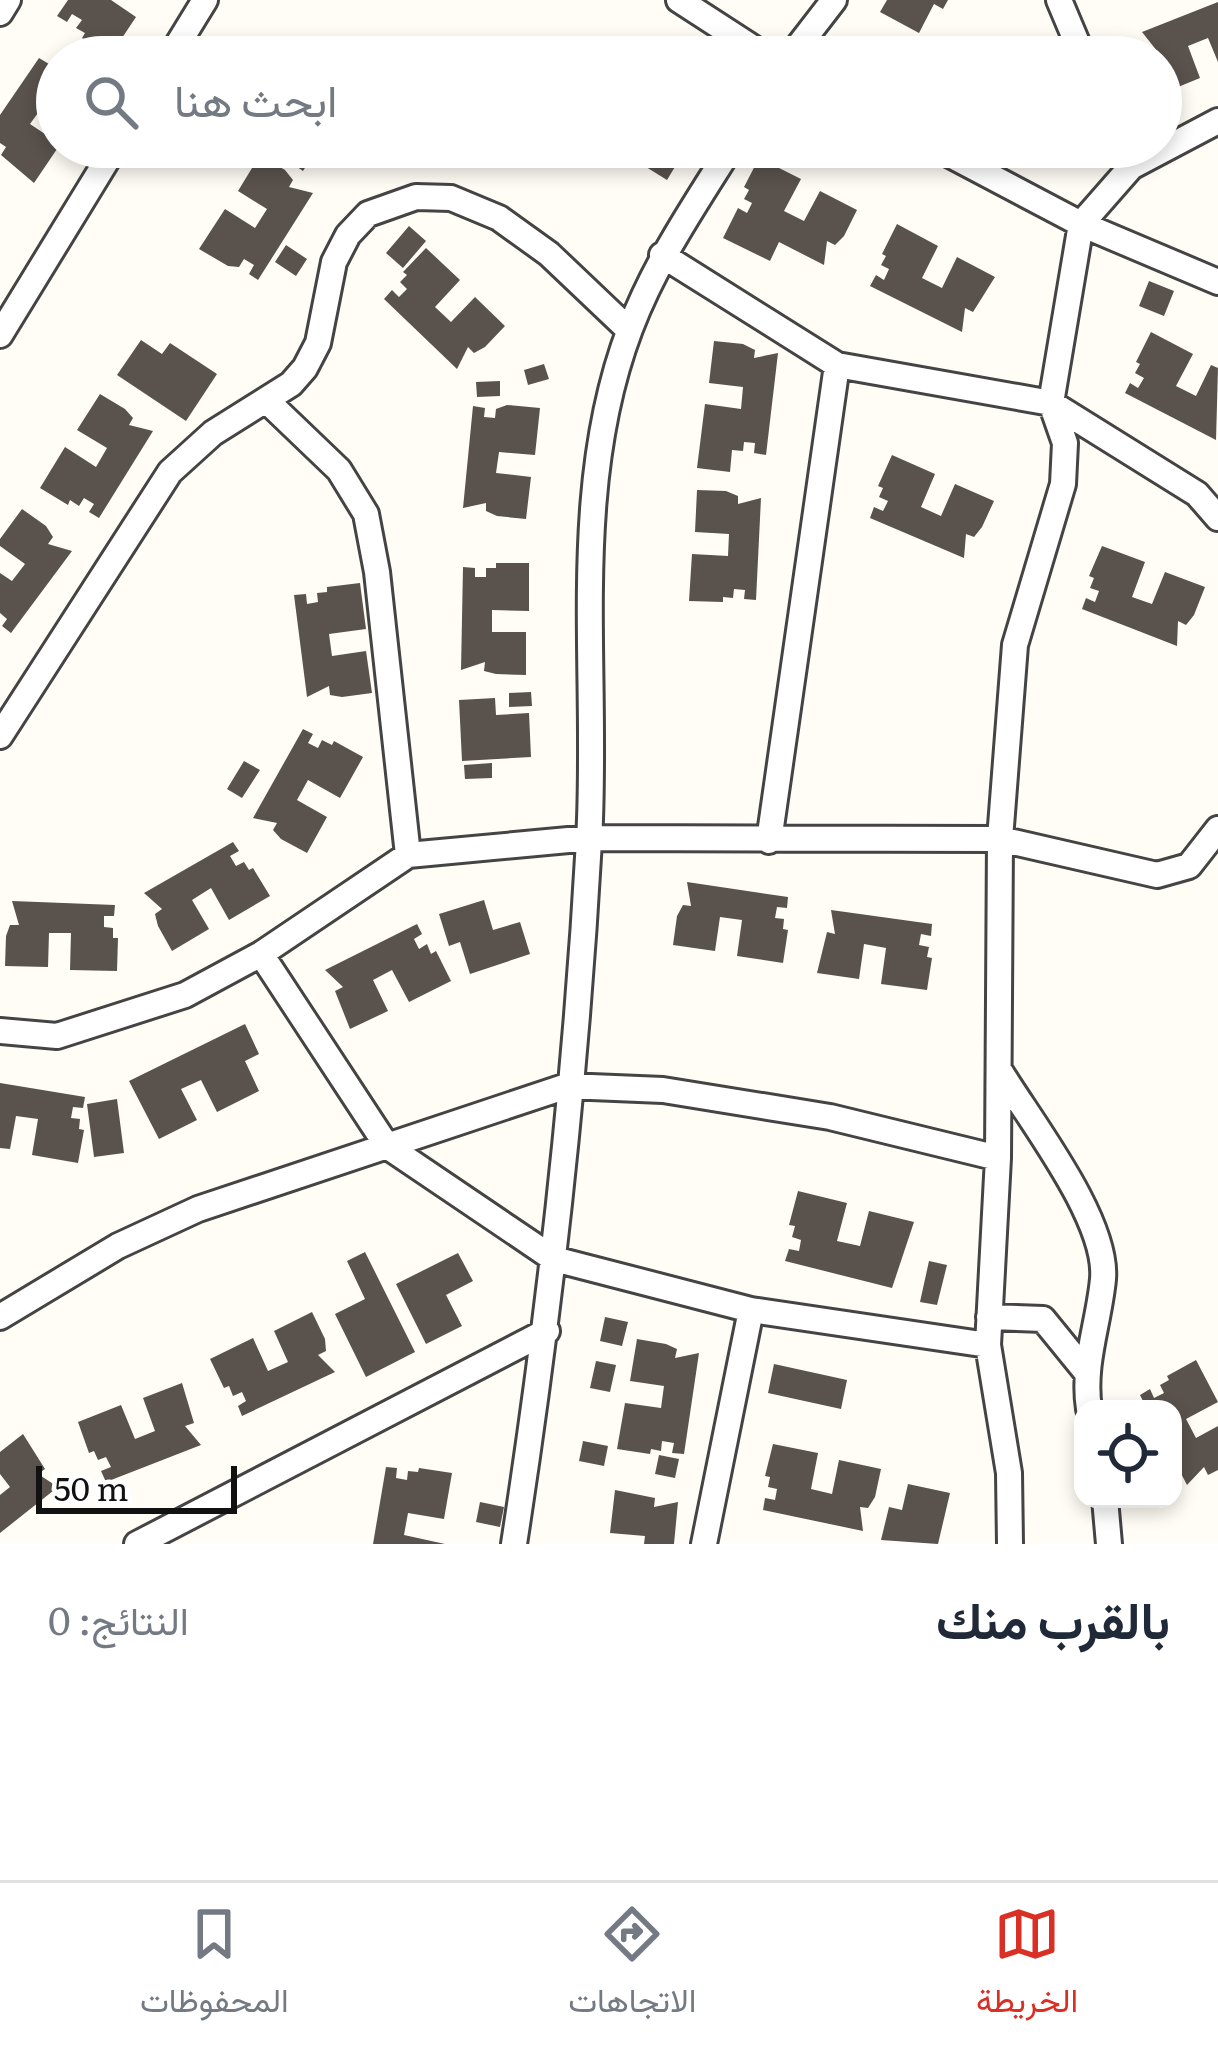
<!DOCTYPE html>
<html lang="ar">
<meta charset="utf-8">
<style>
body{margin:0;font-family:Literata,Vazirmatn,serif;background:#f2f2f3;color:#1f2937;direction:rtl}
.controls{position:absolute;right:36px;bottom:36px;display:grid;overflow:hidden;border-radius:24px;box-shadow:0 6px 18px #0003}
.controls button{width:108px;height:108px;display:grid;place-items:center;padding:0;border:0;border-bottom:3px solid #e0e1e3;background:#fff;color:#1f2937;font:60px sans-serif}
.scale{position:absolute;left:36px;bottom:30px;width:201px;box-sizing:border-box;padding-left:12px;border:6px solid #111;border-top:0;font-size:33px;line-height:42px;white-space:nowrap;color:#111;-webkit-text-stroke:9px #fff;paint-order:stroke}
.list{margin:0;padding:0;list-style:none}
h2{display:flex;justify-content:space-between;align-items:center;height:156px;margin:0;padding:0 48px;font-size:51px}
h2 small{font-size:39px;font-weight:400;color:#747a83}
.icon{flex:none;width:66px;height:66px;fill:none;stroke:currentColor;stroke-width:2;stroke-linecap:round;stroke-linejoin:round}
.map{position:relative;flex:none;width:1218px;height:1544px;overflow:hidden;direction:ltr}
.search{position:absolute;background:#fff;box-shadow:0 6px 18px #0003;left:36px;right:36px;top:36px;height:132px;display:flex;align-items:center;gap:30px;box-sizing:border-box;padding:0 42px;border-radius:66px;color:#747a83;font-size:45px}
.sheet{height:336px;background:#fff}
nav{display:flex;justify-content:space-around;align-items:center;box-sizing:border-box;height:168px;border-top:3px solid #e0e1e3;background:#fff;font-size:33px;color:#747a83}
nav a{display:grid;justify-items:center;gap:6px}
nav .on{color:#d93025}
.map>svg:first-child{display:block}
</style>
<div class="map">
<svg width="1218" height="1544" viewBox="0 0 1218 1544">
<rect width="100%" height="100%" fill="#fffdf5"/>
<path fill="#5a524d" d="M68 0H111L136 17 110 56 82 38 85 33 76 28 82 20 72 14 67 22 57 16Z
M887 0H948L943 9 934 4 919 33 880 12Z
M1218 2V62L1208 38 1188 46 1200 78 1161 94V57H1150L1157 51 1142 32Z
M493 37 496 57H477L475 38Z
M523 38 568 52 566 57H517Z
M39 58 49 64 44 71 53 77 57 72V115L43 106 30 124 57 142V149L34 183 1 155 6 147 0 143V115Z
M268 147H291L310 160 303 171Z
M625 147H687L667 180 622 152Z
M260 155 285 170 293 180 289 187 313 193 258 280 249 274 254 265 244 259 239 267 228 266 199 249 225 209 255 228 267 209 238 191Z
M759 158 801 179 784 211 804 221 820 191 857 210 844 236 835 245 827 241 824 265 779 242 770 261 723 238 738 208 747 213 752 203 744 199 749 190 744 187Z
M897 224 938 246 922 278 942 288 957 257 995 277 973 312 965 308 962 332 870 286 876 275 884 280 889 269 881 265 886 256 882 254Z
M409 226 426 241 403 268 386 253Z
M286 245 307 259 296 276 275 262Z
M426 248 460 280 435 307 451 322 475 297 505 326 485 347 474 353 468 347 457 369 384 299 392 290 399 297 407 289 400 282 407 275 403 272Z
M1149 281 1174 291 1164 316 1139 306Z
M1151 332 1193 354 1176 386 1196 396 1211 365 1218 368 1216 440 1125 393 1130 383 1138 388 1144 378 1135 373 1140 364 1136 362Z
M141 340 162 354 170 343 217 374 186 421 117 375Z
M714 341 743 344 755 350 754 358 778 353 766 455 754 453 755 443 744 442 743 451 732 450 730 472 697 468 705 404 741 409 743 387 709 383Z
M544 364 549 379 528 385 524 370Z
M500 381V396L477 397 476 382Z
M100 394 125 409 133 418 129 425 153 431 99 518 89 512 94 504 84 498 79 506 70 500 68 505 40 488 65 447 96 467 107 448 77 430Z
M507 405 540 408 535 455 499 452 496 473 531 477 526 519 497 516 486 511V503L463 508 473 406 485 408 484 417 495 418 496 409Z
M892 455 935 474 921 507 941 516 955 484 994 501 982 527 974 537 966 534 964 558 870 518 874 507 883 511 888 501 879 497 883 488 878 486Z
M697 490 726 491 738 496V504L761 498 756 600 744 599 745 590 734 589 733 598 723 597V602L689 601 692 554 728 556 729 534 695 532Z
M22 509 46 526 53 537 48 544 72 551 11 633 2 626 7 619 0 613V573L12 581 25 564 0 546V539Z
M1102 546 1145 562 1132 597 1152 604 1165 572 1205 587 1194 615 1186 625 1178 621 1177 646 1082 609 1086 598 1095 602 1099 591 1090 588 1094 578 1089 576Z
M496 563H529V611L492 610V632H526V675L496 674 484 671 485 662 461 670 463 567 475 568V577H486V568H496Z
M360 583 366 629 329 634 332 656 366 651 372 693 342 697 330 695 329 686 307 697 294 595 306 594 307 604 318 602 317 593 327 592V587Z
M531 692 532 706 509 707V693Z
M495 698 496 715 529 713 531 757 462 761 459 700Z
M303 729 313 734 308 743 318 748 322 740 332 745 334 741 363 757 340 798 308 780 297 800 327 817 307 853 281 839 273 830 277 823 253 818Z
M244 761 260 770 242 798 227 789Z
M492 763V778L465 779 464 765Z
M233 842 239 851 230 856 236 866 244 862 249 870 253 868 270 896 229 920 211 888 192 900 209 929 172 951 158 926 155 914 162 909 144 893Z
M687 882 788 897 787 908 777 907 775 918 784 919 783 929 788 930 783 963 737 956 742 920 720 917 715 951 673 945 677 916 683 905 691 906Z
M484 900 493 930 520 922 530 954 470 974 460 942 449 946 439 914Z
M12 901 115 905 114 916H104V927L113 928V938H118L117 971 70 970 71 933H49L48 967 5 966 6 936 10 925H19Z
M831 910 932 924 931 936 921 934 919 945 929 947 927 957 932 958 927 990 881 984 886 948 864 944 859 979 817 973 827 932 835 934Z
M417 924 422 934 414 939 419 949 427 944 431 954 436 951 451 981 409 1002 392 970 373 980 388 1011 350 1029 335 991 343 987 325 970Z
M245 1024 259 1054 245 1061 259 1091 217 1112 201 1080 181 1089 197 1120 159 1139 129 1081Z
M0 1083 85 1097 83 1108 73 1107 71 1118 80 1119 79 1129 84 1130 78 1163 32 1155 38 1119 16 1116 10 1149 0 1148Z
M117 1099 124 1153 94 1157 87 1104Z
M798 1191 847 1203 837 1241 860 1246 869 1211 914 1222 892 1288 785 1261 789 1249 799 1251 801 1240 792 1237 795 1226 789 1225Z
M365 1252 415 1352 366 1377 335 1314 365 1299 347 1261Z
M458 1253 473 1281 446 1295 462 1326 426 1344 396 1284Z
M929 1261 947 1265 937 1305 920 1302Z
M312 1312 325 1339 326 1351 318 1355 335 1372 242 1416 238 1406 246 1401 242 1392 233 1396 229 1386 224 1388 210 1359 253 1338 268 1371 288 1362 274 1331Z
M605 1317 628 1322 622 1346 600 1341Z
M637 1339 666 1344 677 1349 675 1358 699 1353 684 1454 672 1453 674 1443 662 1441 661 1451 651 1449 650 1454 617 1449 625 1403 661 1408 664 1386 630 1381Z
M1196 1360 1218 1402 1186 1419 1196 1438 1218 1426V1470L1208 1475 1204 1467 1187 1485 1173 1458V1409H1147L1140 1395 1150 1389 1154 1398 1164 1393 1160 1385 1169 1380 1167 1376Z
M596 1361 616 1365 610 1392 590 1388Z
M774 1364 847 1380 841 1409 768 1393Z
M182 1383 194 1423 185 1426 201 1445 106 1482 101 1471 111 1467 106 1457 98 1460 94 1451 89 1453 78 1422 121 1405 135 1439 155 1431 143 1398Z
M23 1434 45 1469 38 1474 58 1487 0 1533V1495L10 1487 0 1474V1452Z
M583 1441 608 1446 604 1466 579 1461Z
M773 1444 818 1453 811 1489 832 1494 839 1460 881 1469 875 1497 868 1508 860 1507 863 1531 763 1510 765 1498 775 1500 777 1489 768 1487 770 1477 765 1476Z
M659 1455 679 1459 675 1478 655 1474Z
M386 1467 397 1468 396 1478 407 1480 408 1471 418 1472 419 1468 452 1473 444 1519 408 1513 404 1535 445 1544H373Z
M908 1484 950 1493 938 1544 881 1540 889 1507 902 1510Z
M615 1490 655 1498 654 1507 678 1502 674 1544H644L645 1536 610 1533Z
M480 1502 504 1507 500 1527 476 1522Z"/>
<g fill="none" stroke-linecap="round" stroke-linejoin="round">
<g stroke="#444" stroke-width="30">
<path id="minor" d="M679 0 767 57
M1059 0 1083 57
M0 13 8 0
M170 57 205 0
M790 57 834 0
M935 147 1081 224 1218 282
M662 255 837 365 1051 403 1197 494 1218 518
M0 335 115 147
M267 401 339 470 366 514 377 572 408 855
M0 736 170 472 213 433 291 384 305 368 318 343 334 262 348 235 368 214 416 197 451 198 499 218 549 254 629 330
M769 841 837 365
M261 954 387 1146 554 1259 751 1310 988 1345
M0 1031 57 1036 185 995 261 954 408 855 590 838 1000 839 1157 875 1189 866 1218 829
M1000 1071C1031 1122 1108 1220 1103 1279 1099 1323 1082 1364 1089 1409
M0 1317 118 1246 198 1209 567 1086 663 1090 830 1117 998 1158
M989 1317 1043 1319 1087 1373
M1105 1499 1109 1544
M137 1544 547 1331
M514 1544C550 1311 576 1076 589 841 599 671 568 492 630 329 655 263 694 206 731 147
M704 1544 751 1310
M1010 1544 1009 1473 988 1345 998 1158 1000 839 1015 645 1063 484 1065 443 1051 403 1081 224 1131 167 1218 121"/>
</g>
<use href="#minor" stroke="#fff" stroke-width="24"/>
</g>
</svg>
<div class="controls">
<button><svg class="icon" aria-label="locate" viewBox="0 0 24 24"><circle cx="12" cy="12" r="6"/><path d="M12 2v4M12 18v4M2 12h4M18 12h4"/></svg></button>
</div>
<div class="scale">50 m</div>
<div class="search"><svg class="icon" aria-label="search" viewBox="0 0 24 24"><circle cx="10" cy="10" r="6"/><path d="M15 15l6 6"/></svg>ابحث هنا</div>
</div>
<section class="sheet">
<h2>بالقرب منك<small>النتائج: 0</small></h2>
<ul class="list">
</ul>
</section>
<nav>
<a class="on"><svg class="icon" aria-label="map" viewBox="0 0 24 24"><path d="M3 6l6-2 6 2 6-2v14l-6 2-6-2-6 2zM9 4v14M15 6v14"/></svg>الخريطة</a>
<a><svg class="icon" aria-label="directions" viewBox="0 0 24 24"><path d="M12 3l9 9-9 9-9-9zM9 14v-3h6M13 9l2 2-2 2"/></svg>الاتجاهات</a>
<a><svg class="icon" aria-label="saved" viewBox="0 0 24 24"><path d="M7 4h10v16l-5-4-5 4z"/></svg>المحفوظات</a>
</nav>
